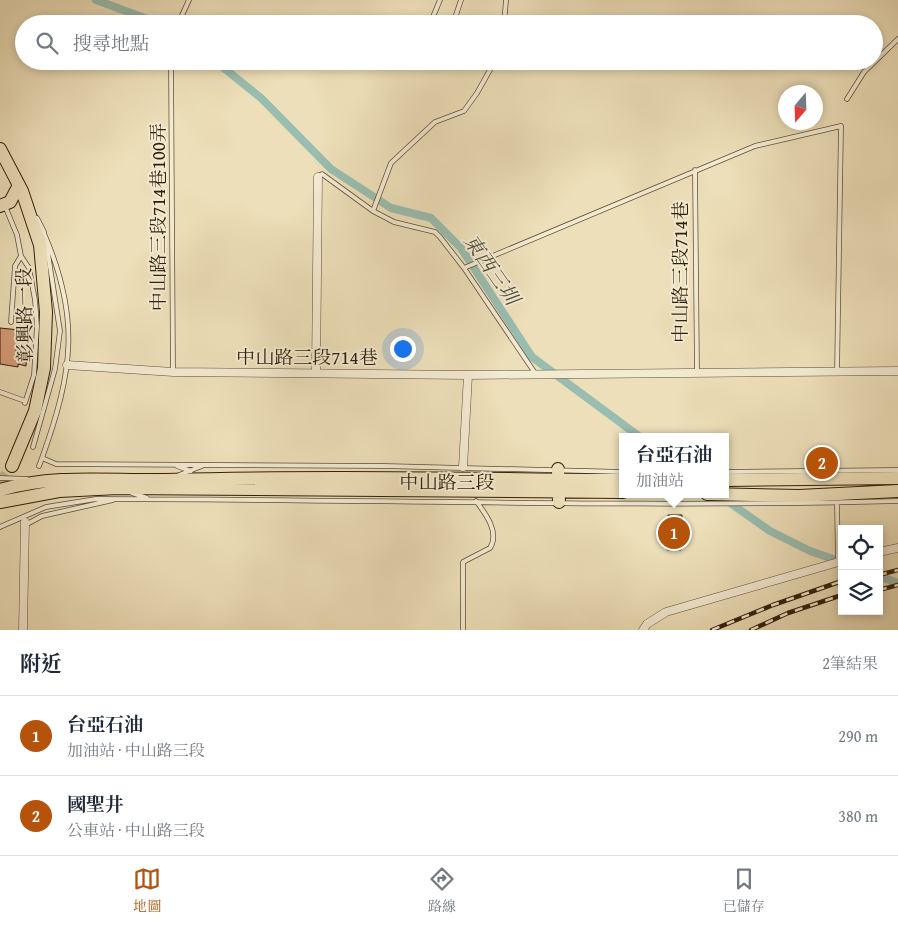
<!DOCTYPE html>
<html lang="zh-TW">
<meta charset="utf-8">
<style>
body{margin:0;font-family:"Gentium Book Plus","Noto Serif TC",serif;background:#f2f2f3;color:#1f2937}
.controls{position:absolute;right:15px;bottom:15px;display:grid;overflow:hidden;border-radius:0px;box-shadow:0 2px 8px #0003}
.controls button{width:45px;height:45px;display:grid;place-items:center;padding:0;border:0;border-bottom:1px solid #e0e1e3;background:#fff;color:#1f2937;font:25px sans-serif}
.compass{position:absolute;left:778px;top:85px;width:45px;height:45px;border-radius:50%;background:#fff;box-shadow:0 2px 8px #0003;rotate:199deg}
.you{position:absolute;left:402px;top:348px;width:18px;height:18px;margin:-12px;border:4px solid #fff;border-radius:50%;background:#1a73e8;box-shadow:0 0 0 8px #1a73e833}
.badge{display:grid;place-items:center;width:32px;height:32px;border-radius:50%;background:#b45309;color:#fff;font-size:16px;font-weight:700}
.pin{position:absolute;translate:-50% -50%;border:2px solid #fff;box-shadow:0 1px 5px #0006}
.popup{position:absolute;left:619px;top:433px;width:110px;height:65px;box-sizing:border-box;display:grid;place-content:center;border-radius:0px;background:#fff;filter:drop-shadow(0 1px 4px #0005);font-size:16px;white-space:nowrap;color:#747a83}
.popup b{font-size:19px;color:#1f2937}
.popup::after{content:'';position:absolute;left:50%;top:100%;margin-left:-10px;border:10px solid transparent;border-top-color:#fff}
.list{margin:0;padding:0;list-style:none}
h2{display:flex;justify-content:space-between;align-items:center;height:65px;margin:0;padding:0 20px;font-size:21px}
h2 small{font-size:16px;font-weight:400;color:#747a83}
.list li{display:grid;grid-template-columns:32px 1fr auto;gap:15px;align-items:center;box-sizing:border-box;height:80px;padding:0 20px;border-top:1px solid #e0e1e3}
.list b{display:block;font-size:19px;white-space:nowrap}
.list p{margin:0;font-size:16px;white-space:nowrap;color:#747a83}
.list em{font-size:16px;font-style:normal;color:#747a83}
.icon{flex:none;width:28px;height:28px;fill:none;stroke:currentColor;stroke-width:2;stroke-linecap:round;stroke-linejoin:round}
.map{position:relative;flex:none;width:898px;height:630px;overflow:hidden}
.search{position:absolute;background:#fff;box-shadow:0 2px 8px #0003;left:15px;right:15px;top:15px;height:55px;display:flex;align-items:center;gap:12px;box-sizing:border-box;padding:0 18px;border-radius:28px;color:#747a83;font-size:19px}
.sheet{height:225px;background:#fff}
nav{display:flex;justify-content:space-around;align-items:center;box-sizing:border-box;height:70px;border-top:1px solid #e0e1e3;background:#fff;font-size:14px;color:#747a83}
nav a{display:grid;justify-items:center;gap:2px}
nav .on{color:#b45309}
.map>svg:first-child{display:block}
</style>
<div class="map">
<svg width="898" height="630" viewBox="0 0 898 630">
<rect width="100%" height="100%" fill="#eddfb9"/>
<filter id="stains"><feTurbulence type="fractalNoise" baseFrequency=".004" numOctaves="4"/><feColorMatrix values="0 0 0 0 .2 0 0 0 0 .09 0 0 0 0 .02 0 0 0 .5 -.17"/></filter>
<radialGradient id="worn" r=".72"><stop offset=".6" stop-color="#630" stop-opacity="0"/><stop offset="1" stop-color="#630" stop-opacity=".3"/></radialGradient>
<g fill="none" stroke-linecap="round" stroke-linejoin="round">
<path stroke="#99bdb0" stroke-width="8" d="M96 0 161 24
M215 61 261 98 331 169 391 208 431 218 461 248 532 357 640 437
M726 500 770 531 810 551 842 562
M879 576 898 583"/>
</g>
<path fill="#d69b79" stroke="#301f09" d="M0 328 29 331 28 342 17 340 16 352 27 353 26 366 18 364V367L0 364Z
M668 515H682L681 550H667Z"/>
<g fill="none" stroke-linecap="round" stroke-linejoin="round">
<path stroke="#c7b996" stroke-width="12" stroke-dasharray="12 6" stroke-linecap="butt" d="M0 484 12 466"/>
<g stroke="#5f4f35" stroke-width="5.5">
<path id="lane" d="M178 24 189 0
M430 24 440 0
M453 24 461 0
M504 24 506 0
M171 61 173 372
M847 99 864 72 898 39
M695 170 697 373
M318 177 322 174 373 211 394 222 435 232 440 237 464 268 535 373
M5 206 17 235 21 256 29 268 35 300 37 326 34 375 25 403
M373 211 391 163 435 122 464 111 477 93 495 61
M37 218 44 232
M43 231C81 318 73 371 42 458L56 464 385 466 623 472
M464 268 755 146 841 126 837 373
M11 322 15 266 21 256
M0 392 25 401
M33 447 55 369 60 331 46 241
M39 466 42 458
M177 466 191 471
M725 472 898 470
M179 475 202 466
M0 478 27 479
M132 493 147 498
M837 503 838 562
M27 524 42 516 113 500
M0 527 46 507 96 499C364 499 631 508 898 501
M463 630V562L490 548C500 532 485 513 476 501"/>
</g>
<g stroke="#5f4f35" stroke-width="9">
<path id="street" d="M67 365 173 372 468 375 898 371
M316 372 318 177
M463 467 468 375
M879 552 898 548
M23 630 25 522
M643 630 647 624 666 612 842 561"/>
</g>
<g stroke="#301f09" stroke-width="14">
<path id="primary" d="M0 149 22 191 40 245 46 312 44 368 35 411 12 466
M0 206 10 202 19 185
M558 469 559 502
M725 480 898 478
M0 490C55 474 109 481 165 480 318 476 470 479 623 480
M707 494 799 496 898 491
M0 502 59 491 118 488 623 492"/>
</g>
<use href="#lane" stroke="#f3ead2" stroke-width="4"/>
<use href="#street" stroke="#f3ead2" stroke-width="8"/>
<use href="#primary" stroke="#eddfb9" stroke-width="12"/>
<g stroke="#301f09" stroke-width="4.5">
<path id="rail" d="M879 575 898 570
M879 590 898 585
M712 630 773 605 842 581
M751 630 788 613 842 595"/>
</g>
<use href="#rail" stroke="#f3ead2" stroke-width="2.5" stroke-dasharray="8" stroke-linecap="butt"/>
</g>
<g text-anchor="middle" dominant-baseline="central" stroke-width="4" stroke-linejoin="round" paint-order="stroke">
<g font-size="19" fill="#301f09" stroke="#f3ead2">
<text transform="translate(158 217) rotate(-90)">中山路三段714巷100弄</text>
<text transform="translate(680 272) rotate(-90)">中山路三段714巷</text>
<text transform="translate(24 315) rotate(-91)">彰興路一段</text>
<text x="307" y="357">中山路三段714巷</text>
<text x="447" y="482">中山路三段</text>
</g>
<g font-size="20" font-style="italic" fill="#504e3b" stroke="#f3ead2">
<text transform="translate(492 269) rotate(55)">東西三圳</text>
</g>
</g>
<rect width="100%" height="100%" filter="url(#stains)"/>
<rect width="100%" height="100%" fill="url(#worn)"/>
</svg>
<div class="controls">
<button><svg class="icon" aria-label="locate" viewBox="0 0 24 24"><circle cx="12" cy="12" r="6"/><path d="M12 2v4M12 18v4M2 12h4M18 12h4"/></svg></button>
<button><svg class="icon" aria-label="layers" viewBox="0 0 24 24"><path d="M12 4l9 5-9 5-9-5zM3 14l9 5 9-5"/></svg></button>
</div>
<svg class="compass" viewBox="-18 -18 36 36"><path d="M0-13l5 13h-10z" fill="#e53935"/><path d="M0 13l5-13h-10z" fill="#747a83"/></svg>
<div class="you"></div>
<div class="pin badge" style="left:674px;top:533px">1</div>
<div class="popup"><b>台亞石油</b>加油站</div>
<div class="pin badge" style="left:822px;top:463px">2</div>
<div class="search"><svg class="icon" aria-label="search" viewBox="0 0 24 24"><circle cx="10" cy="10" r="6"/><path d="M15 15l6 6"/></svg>搜尋地點</div>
</div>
<section class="sheet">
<h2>附近<small>2筆結果</small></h2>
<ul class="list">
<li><span class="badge">1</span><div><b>台亞石油</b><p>加油站 · 中山路三段</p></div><em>290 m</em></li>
<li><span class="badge">2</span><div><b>國聖井</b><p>公車站 · 中山路三段</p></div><em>380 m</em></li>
</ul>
</section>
<nav>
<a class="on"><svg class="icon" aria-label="map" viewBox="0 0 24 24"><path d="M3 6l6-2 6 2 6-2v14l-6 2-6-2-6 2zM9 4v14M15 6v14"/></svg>地圖</a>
<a><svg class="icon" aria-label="directions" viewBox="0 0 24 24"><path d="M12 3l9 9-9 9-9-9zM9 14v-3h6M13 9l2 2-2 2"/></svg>路線</a>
<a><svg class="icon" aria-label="saved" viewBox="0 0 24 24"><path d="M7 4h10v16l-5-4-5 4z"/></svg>已儲存</a>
</nav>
